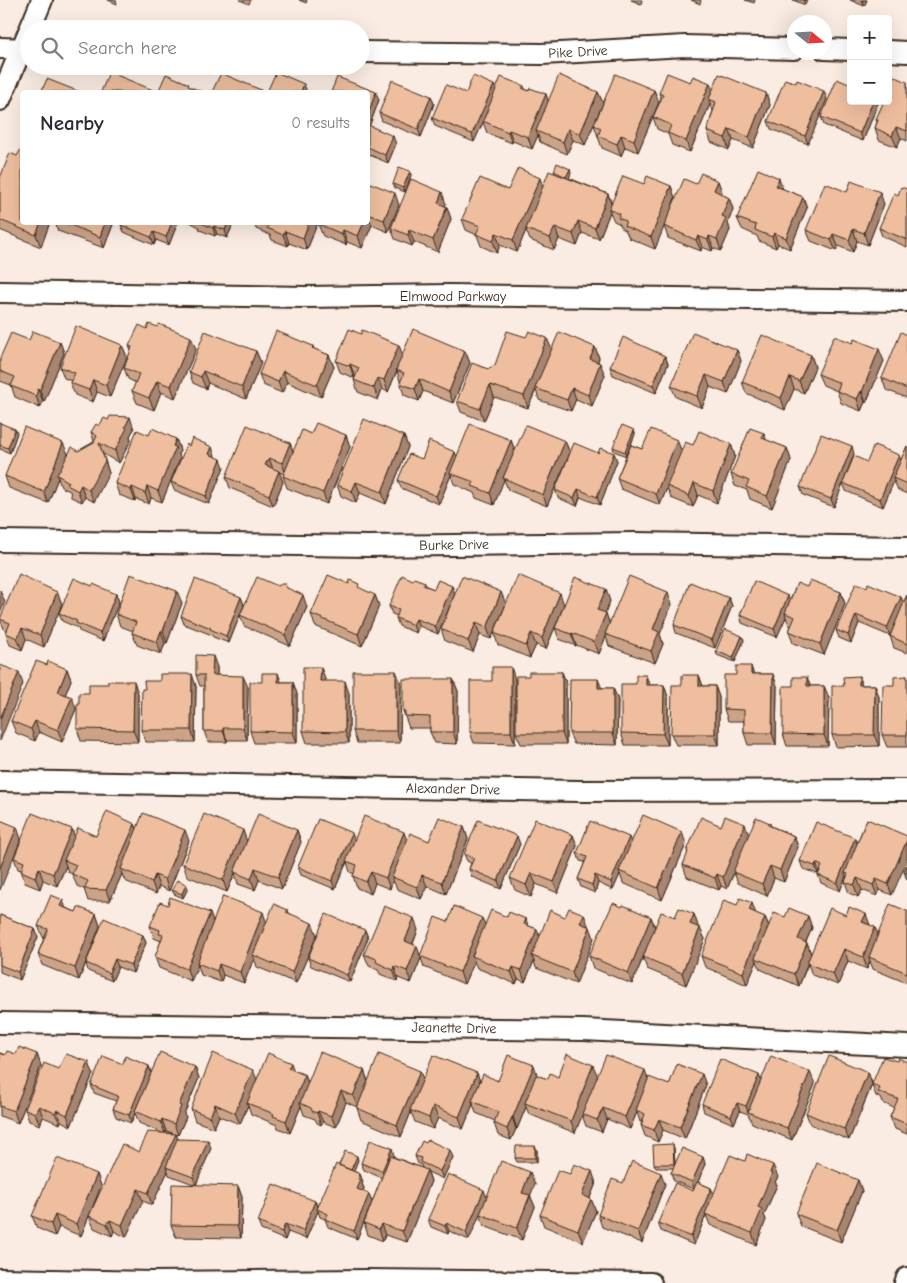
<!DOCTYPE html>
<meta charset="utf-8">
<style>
body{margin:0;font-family:"Comic Neue",sans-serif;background:#f7f7f7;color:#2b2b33}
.controls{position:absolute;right:15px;top:15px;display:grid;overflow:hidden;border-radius:5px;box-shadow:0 5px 20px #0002}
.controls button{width:45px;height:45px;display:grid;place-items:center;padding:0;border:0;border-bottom:1px solid #e1e1e2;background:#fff;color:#2b2b33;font:25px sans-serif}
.compass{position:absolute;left:787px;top:15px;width:45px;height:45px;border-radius:50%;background:#fff;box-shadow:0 5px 20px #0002;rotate:108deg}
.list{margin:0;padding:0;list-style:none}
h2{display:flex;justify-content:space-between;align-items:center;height:65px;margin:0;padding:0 20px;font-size:21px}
h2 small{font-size:16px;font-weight:400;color:#7c7c81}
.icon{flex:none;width:28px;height:28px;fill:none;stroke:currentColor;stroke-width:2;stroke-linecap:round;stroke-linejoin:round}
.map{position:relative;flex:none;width:907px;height:1283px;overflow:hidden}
.search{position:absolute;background:#fff;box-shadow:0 5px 20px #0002;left:20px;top:20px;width:350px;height:55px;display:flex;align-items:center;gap:12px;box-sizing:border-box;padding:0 18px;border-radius:28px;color:#7c7c81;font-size:19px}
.panel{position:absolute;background:#fff;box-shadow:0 5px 20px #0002;left:20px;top:90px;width:350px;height:135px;border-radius:5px}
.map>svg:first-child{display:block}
</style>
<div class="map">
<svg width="907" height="1283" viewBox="0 0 907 1283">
<rect width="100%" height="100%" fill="#faece2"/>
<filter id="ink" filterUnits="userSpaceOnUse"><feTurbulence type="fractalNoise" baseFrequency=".02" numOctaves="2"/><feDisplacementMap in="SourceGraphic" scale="10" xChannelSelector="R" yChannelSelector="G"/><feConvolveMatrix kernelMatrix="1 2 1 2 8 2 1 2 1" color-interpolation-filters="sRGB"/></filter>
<g filter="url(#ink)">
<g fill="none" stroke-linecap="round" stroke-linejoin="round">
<g stroke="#3b2a1e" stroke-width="24">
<path id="minor" d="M30 29 42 0
M0 48 29 49
M824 49 851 50
M888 51 907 52
M361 52 542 54 685 46 794 49
M0 100 29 31
M0 292 305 297 449 295 907 301
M0 541 368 546 635 543 907 547
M0 781 579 791 907 790
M0 1023 583 1030 907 1046
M0 1279 153 1282 368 1280 651 1283
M905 1283 907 1278"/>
</g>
<use href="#minor" stroke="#fff" stroke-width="20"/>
</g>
<path fill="#cda388" stroke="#3b2a1e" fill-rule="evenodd" d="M108 0H116L117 4Z
M240 0H251L249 4Z
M299 0H307L306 3Z
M631 0H642L641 4Z
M691 0H701L700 4Z
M745 0H755L754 3Z
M793 0H807L805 5Z
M850 0H867L864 6Z
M690 82 712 90 766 93 770 105 753 148 733 140 729 150 711 142 707 131 713 111 710 104 690 152 672 145 668 134 657 129 653 117 661 98 659 93Z
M907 82V141L901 138 897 147 879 140 875 128 877 122 876 119Z
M796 83 827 99 808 144 771 129 768 121Z
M524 86 525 89 529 91 546 94 548 102 598 92 603 103 585 145 573 140 567 154 540 142 538 135 532 149 513 141 512 143 487 133 483 122 474 142 435 126 432 118 466 93 496 90Z
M654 90 659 102 638 152 625 147 621 156 602 148 594 125Z
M368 92 379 100 369 126 396 144 388 163 368 154Z
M431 96 434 104 421 137 382 121 379 113Z
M878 103 863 141 824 125 821 117Z
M17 156 50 222 41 247 0 230V178Z
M410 171 411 175 405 192 395 188 393 184Z
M554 171 571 173 569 178 608 194 612 204 644 184 671 186 675 198 673 203V204L696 184 718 181 722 192V194L729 198 733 209 728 223 730 230 721 251 713 248 712 251 702 247 701 251 668 238 664 226 655 249 629 238 626 231 622 229 620 224 614 221 610 212 599 239 582 233 577 246 559 239 554 250 530 240 526 230 517 252 500 245 497 253 481 246 477 235 466 230 462 219 508 190 543 186 554 173Z
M368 182 399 205 388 232 372 225 362 248 347 242 346 245 323 236 318 224 368 222Z
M783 189 803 197 807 208 790 249 778 244 776 248 759 241 757 236 742 229 737 218Z
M907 189V247L882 236 879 228 898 195Z
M847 192 884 204 868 245 857 241 853 252 838 246 836 251 811 241 806 230Z
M446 204 445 207H447L451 219 438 252 414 242 412 246 395 239 391 228Z
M55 222H114L104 248 58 231Z
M178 222 169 245 156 240 154 245 124 232 121 225Z
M190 222H234L227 238 217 234 215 236 200 230 199 227Z
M254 222H317V224L307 250 289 243 288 246 272 240 270 235 256 229Z
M147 329 196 349 175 398 161 392 154 410 137 403 132 391 136 383 128 379 124 368 131 351 129 346Z
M907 335V398L886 390 882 378Z
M29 340 60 342 64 353 44 402 43 401 40 408 15 397 11 385 0 381V358Z
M122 345 127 357 110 397 97 392 93 402 75 395 70 383 71 381 64 378 60 367Z
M313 346 314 349 329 355 334 367 321 397 287 382 282 393 263 385 259 374Z
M595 347 599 358 598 362 605 375 592 406 576 399 571 411 539 400 536 390 528 408 494 397 484 421 461 412 457 401 488 369 495 365 551 349Z
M737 350 741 361 728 394 710 387 702 408 676 397 671 386Z
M256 351 261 363 246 399 208 383 206 389 193 383 189 372Z
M465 351 470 363 453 403 423 391 419 401 404 395 397 371 388 392 382 389 378 400 358 392 354 380 356 376H355L354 378 340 372 336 361Z
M811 355 815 367 804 393 794 389 785 410 746 393 742 382Z
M665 356 668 364 656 393 613 375 610 367Z
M884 361 866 403 865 402 861 411 841 403 837 391 823 385 818 374Z
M108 420 134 429 130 436 131 440 119 463 103 454 109 473 94 502 85 497 82 502 71 497 70 491 61 487 58 478 48 503 9 488 5 476 68 454 66 459 78 451 94 442V441L91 432Z
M0 423 17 433 10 453 0 449Z
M634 430 635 434 631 445 642 449 677 440 681 451 693 445 731 444 735 456 717 503 698 495 693 507 671 498 667 488 660 505 621 489 617 478 626 456 614 451 613 447Z
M311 434 346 435 350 447 327 504 287 488 283 476 284 474 279 472 283 482 273 506 230 488 226 477 290 443 293 451Z
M149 435 176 439 180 450 179 454 180 458 162 502 151 498 149 504 136 499 135 501 119 495 115 483Z
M404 436 408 447 386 504 360 493 356 503 341 496 337 485Z
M511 440 515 451 565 441 570 453 547 506 508 490 504 479 494 505 476 498 474 493 454 484 451 475 439 504 401 488 398 480 455 452 456 457Z
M766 440 787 448 791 460 772 508 750 499 747 490 735 486 731 474Z
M907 446V494L898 490 894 481 883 507 846 491 843 483 834 507 803 495 800 487 854 454 844 480 867 462 901 460Z
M598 453H614L617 461 600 505 580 497 577 506 558 498 555 490Z
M215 455 214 456 224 467 209 504 174 490 171 482Z
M413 580 425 582 426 586 434 589 452 586 455 594 438 634 419 626 416 633 399 626 396 618 397 616 392 614 389 606Z
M92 586 116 594 119 602 103 641 79 631 78 628 62 621 59 613Z
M278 586 287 588 307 607 290 646 244 626 240 615 229 643 213 637 212 635 184 624 181 616 241 597 244 605Z
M807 587 841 592 845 604 824 655 793 643 789 631 791 626 789 625 786 617 777 637 742 623 740 615 790 600Z
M867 587 901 597 903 603 907 595V653L894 648 890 636 859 623 851 643 839 638 836 630Z
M57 592 62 604 44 647 26 639 22 650 10 645 6 633V632L5 631 0 619Z
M375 595 379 606 362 646 315 626 311 614Z
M729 598 732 606 715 648 676 633 674 625Z
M610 601 605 613 610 623 672 604 660 634 663 644 655 663 609 646 606 636 599 654 576 645V646L559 639 555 628 556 625 546 649 536 645 530 658 498 645 494 633 564 604Z
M182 603 167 643H165L161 654 137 645 132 633 133 631 120 626 116 614Z
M506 604 491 639 480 635 473 652 445 641 441 629Z
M742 636 744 640 735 662 717 655 716 651Z
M47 665 67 669 71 680 65 695 76 709 62 742 39 732 35 741 16 733 11 721Z
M217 667V675L248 687 247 740H227V742H208L204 731V686H200L196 675Z
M562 672 566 683V744H521L516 733 529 676Z
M754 674H773L777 686 776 745H748L744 733V721H728L724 709Z
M699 675 703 686H715L719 697V745H676L671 734 682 685Z
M859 676 862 685H875L879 697V746L836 747 832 735 844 686Z
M907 676V747H887L882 735 894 685Z
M325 679V681L349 693V743H307L303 731Z
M453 679 458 691 457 744 435 743 430 732V728H409L403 711Z
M515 679V744L474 743 470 732 492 681Z
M281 682H293L297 694V743H254L250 731Z
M401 683 400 743H357L353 731Z
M649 685H664L668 697V745H625L621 733Z
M196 686 195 742H146L141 730Z
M810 686H824L829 698 828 746H787L783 734Z
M602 688H613L618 700 617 745 574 744 569 733Z
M89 693H138V742L81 741 77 729 79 705Z
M867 819 892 895 880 890 877 896 862 890 858 897 849 893 845 882 847 878 846 876 840 891 821 883 818 875 820 871H819L818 874 803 869 800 861 857 843Z
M770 823 771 826 794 836 798 847 784 882 774 878 767 896 738 883 734 873 727 889 721 886 719 890 687 877 683 865 688 854 687 851 721 826 749 835Z
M135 824 137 829 189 841 169 891 159 886 156 894 125 881 122 874 110 901H88L84 889 77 886 72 874 68 872 66 866 57 886 43 880 40 889 25 883 21 870 18 869 14 858 72 829 74 837 96 836Z
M464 827 468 839 446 894 427 886 421 899 397 889 393 880 390 889 375 883 371 894 357 888 353 876 354 874 350 872 347 862 335 889 301 875 298 867 355 840 429 841Z
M297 830 301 842 282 889 259 880 255 890 238 884 235 873 227 892 187 876 183 864 247 840Z
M573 835 577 846 558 893 536 884 531 897 515 890 510 878Z
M631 843 686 844 662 900 623 883 620 874 613 890 598 883 595 893 581 887 578 879 585 862 580 861 577 853Z
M520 844 501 889 472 877 469 869 471 863 467 861 464 854Z
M907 865V880L904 872Z
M188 888 183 898 174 894 172 890Z
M66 908 76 912 96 914 100 926 143 935 146 943 133 973 118 967 112 981 88 971 86 963 79 980 42 965 38 954 44 938 43 937 38 926Z
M288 910 289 913 317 935 296 983 257 967 254 958 244 983 223 975 221 982 201 975 198 965 191 981 159 968 155 957 161 941 154 938 150 926 213 922H267Z
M907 911V983L873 969 870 961 867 969 848 961 838 985 812 975 808 964 799 986 760 969 757 961 747 985 705 967 701 956 755 913 765 917 769 926 785 917 808 916 812 928 806 942 807 943 811 954 870 925 878 934Z
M694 914 698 927 705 939 686 985 647 969 643 958 632 984 593 968 589 956 651 917 655 927 675 917Z
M0 915 35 929 38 937 20 980 0 972Z
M448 922 485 925 529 926 537 929 540 936 588 925 594 938 576 984 536 968 534 961 525 982 518 979 516 984 477 968 474 961 464 984 424 967 421 958 411 983 398 978 397 981 380 974 378 970 369 966 364 954 418 930 413 944 420 955Z
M365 930 368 938 350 982 311 966 308 958Z
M0 1053 5 1055 16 1054H37L41 1066 18 1123 0 1116Z
M897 1061 907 1062V1134L895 1129 890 1117 894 1108 883 1103 881 1098 876 1096 872 1085 849 1140 810 1124 806 1113 868 1072 872 1083Z
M123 1064 149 1066 151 1073 195 1067 199 1078 184 1114 186 1117 178 1135H176L178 1139 211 1148 196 1185 169 1175 168 1171 152 1205 143 1201 126 1237 114 1231 112 1236 94 1228 89 1216 162 1133 139 1123 135 1113 131 1123 116 1117 113 1109 116 1101 94 1093 91 1085ZM166 1131 173 1133H165Z
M58 1069 93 1074 71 1126 61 1121 60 1124 43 1117 40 1125 29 1121 25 1109Z
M293 1070 305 1075 308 1083 364 1070 368 1081 420 1071 423 1080 477 1073 480 1082 538 1076 548 1079 558 1077H598L648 1080 669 1085H706L685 1139 663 1130 658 1142 645 1136 641 1125 642 1122H640L637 1112 630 1129 607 1119 602 1132 586 1126 582 1115 575 1133 529 1114 526 1107 517 1129H516L511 1140 498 1135 494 1123 495 1121 476 1113 473 1104 463 1129 438 1118 433 1129 415 1122 411 1112 401 1137 361 1120 357 1108V1107L346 1102 336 1127 323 1122 321 1125 317 1123 315 1119 304 1115 301 1106 290 1133 278 1128 277 1125 251 1114 248 1105 240 1124 219 1116 214 1128 195 1121 191 1109 257 1079Z
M761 1080 815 1084 792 1140 752 1123 748 1114 740 1111 734 1124 704 1112 702 1104Z
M535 1146 537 1150V1162H517L515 1158Z
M674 1148 675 1164 703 1157 705 1164 698 1182 711 1188 714 1194 778 1177 775 1182 777 1185 764 1215 766 1220 756 1245 710 1225 706 1215 694 1245 661 1231 658 1223 694 1189 674 1181 671 1173 674 1168H656L654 1164Z
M394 1156V1157L422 1168 421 1165 418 1164 415 1156 453 1157 443 1179 428 1172 431 1181 407 1242 385 1235 383 1241 368 1235 364 1223 369 1210 357 1239 328 1227 325 1219 320 1217 318 1211 306 1239 288 1232 285 1240 261 1230 258 1222 315 1201 318 1207 339 1165 358 1160 353 1171 360 1174 363 1182 362 1184 364 1188 363 1192 369 1194 372 1202 382 1178 364 1170 361 1163Z
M97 1174 101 1186 81 1236 59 1227 55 1236 37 1228 32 1216Z
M570 1174 596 1183 590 1198 591 1199 596 1211 583 1242 544 1226 540 1215Z
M858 1180 862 1191 841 1242 801 1226 796 1214Z
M623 1183 665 1184 642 1243 602 1227 598 1215Z
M535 1184 530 1195 535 1207 522 1240 484 1226 480 1214 469 1240 449 1231 448 1234 431 1227 428 1219 487 1196Z
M238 1186 242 1197 241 1238 176 1237 171 1225Z"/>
<path fill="#a7856f" stroke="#3b2a1e" d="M803 0H807L805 5Z
M862 0H867L864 6Z
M710 83 714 94 709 99 710 104 690 152 686 141Z
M304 84 307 92H301V91Z
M494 85 497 93 474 142 472 134Z
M654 90 659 102 638 152 634 140Z
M824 91 827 99 808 144 805 136Z
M376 92 379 100 368 130V114Z
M598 92 603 103 585 145 580 134Z
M766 93 770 105 753 148 749 137Z
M546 94 550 106 536 131 538 135 532 149 528 137Z
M431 96 434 104 421 137 418 129Z
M873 101H878V103L863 141 860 133Z
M896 127 901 138 897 147 892 136Z
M568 129 573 140 567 154 563 142Z
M729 129 733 140 729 150 725 138Z
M509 130 513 141 512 143 508 132Z
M621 135 625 147 621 156 617 144Z
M393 136 396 144 388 163 385 155Z
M570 169 571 173 568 181 566 177Z
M410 171 411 175 405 192 403 188Z
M540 178 544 190 526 229V230L517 252 513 240Z
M779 178 783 189 776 186Z
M718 181 722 192 718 202 714 190Z
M671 186 675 198 673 203V205L655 249 651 237Z
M442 192 446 204 442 215 438 203Z
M880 192 884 204 868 245 864 233Z
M395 193 399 205 388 232 384 220Z
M608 194 612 206 609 209 610 212 599 239 595 228Z
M803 197 807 208 790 249 786 238Z
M729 198 733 209 728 223 730 230 721 251 717 239 722 216Z
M447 207 451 219 438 252 433 240Z
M368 214 372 225 362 248 358 236 364 222H368Z
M578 221 582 233 577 246 573 234Z
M41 222H50L41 247 36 235Z
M105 222H114L104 248 100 237Z
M172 222H178L169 245 166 237Z
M228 222H234L227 238 225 230Z
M309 222H317V224L307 250 303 238Z
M214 226 217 234 215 236 213 228Z
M555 227 559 239 554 250 550 238Z
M853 229 857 241 853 252 849 240Z
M343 230 347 242 346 245 342 234Z
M409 230 414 242 412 246 408 235Z
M285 231 289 243 288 246 283 235Z
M154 232 156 240 154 245 151 237Z
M496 233 500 245 497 253 493 241Z
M774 233 778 244 776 248 772 237Z
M833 234 838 246 836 251 831 240Z
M698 236 702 247 701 251 696 240Z
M709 236 713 248 712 251 708 240Z
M191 337 196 349 175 398 171 386Z
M547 338 552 350 528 408 524 396Z
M60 342 64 353 44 402 40 390Z
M122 345 127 357 110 397 106 385Z
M399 345 403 356 388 392 384 380Z
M595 347 599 358 594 370 590 359Z
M879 349 884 361 866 403 862 392Z
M737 350 741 361 728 394 724 382Z
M256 351 261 363 246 399 242 387Z
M465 351 470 363 453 403 449 392Z
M329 355 334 367 321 397 317 385Z
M811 355 815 367 804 393 799 381Z
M665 356 668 364 656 393 653 385Z
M600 363 605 375 592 406 588 395Z
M350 364 355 376 354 378 350 366Z
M203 371 208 383 206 389 201 377Z
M283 371 287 382 282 393 278 382Z
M706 375 710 387 702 408 697 396Z
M790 377 794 389 785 410 781 398Z
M378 378 382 389 378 400 374 388Z
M419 379 423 391 419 401 415 389Z
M93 380 97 392 93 402 89 390Z
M157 381 161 392 154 410 149 398Z
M490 385 494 397 484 421 480 409Z
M572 388 576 399 571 411 567 400Z
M38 389 43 401 40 408 36 396Z
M861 391 865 402 861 411 857 399Z
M130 417 134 429 130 436 131 440 119 463 115 451 125 427Z
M15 429 17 433 10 453 8 448Z
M634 430 635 434 626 456 625 452Z
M764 433 768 445 762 438Z
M346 435 350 447 327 504 323 493Z
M404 436 408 447 386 504 382 492Z
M176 439 180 450 179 454 180 458 162 502 158 491Z
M511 440 515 452 503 478 504 480 494 505 490 493Z
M677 440 682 452 667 486V488L660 505 656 494Z
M565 441 570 453 547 506 543 495Z
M63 443 68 454 59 476 57 475 58 478 48 503 44 492Z
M99 443 109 473 94 502 89 490Z
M290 443 294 454 286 475 282 463Z
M731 444 735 456 717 503 713 491Z
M852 446 854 454 834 507 831 499Z
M212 447 215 455 212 462 209 454Z
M787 448 791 460 772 508 767 496Z
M455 452 458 460 450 473 451 475 439 504 436 496Z
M614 453 617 461 600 505 597 497Z
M899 455 902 463 893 478 894 481 883 507 880 499Z
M269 458 273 469 265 465Z
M221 459 224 467 209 504 206 496Z
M279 471 283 482 273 506 269 495Z
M356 482 360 493 356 503 352 491Z
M694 483 698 495 693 507 689 496Z
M81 485 85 497 82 502 78 491Z
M147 486 151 498 149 504 145 493Z
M132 487 136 499 135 501 131 490Z
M578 489 580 497 577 506 574 498Z
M452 586 455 594 438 634 435 626Z
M606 589 610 601 602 622 597 610Z
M0 590 5 602 0 613Z
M177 591 182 603 167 643 163 631Z
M57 592 62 604 44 647 40 635Z
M501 592 506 604 491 639 487 628Z
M668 592 672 604 660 634 663 644 655 663 651 651 653 629Z
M841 592 845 604 824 655 820 644Z
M560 593 564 605 546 649 542 638Z
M116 594 119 602 103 641 100 633Z
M303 595 307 607 290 646 285 635Z
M375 595 379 606 362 646 358 634Z
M788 596 791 604 785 613 786 617 777 637 774 629Z
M241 597 244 605 229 643 226 636Z
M901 597 904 604 890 636 887 628Z
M729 598 732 606 715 648 712 640Z
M606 613 610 625 605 634 606 636 599 654 594 642Z
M856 615 859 623 851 643 848 635Z
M416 619 419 626 416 633 413 625Z
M476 623 480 635 473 652 468 641Z
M22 628 26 639 22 650 17 638Z
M161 631 165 643 161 654 157 642Z
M531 633 536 645 530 658 526 646Z
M572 633 576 645V646L571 634Z
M742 636 744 640 735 662 733 658Z
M213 656 217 667V687L212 675Z
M751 666 755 678 751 674Z
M321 667 325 679V692L320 681Z
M511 667 515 679V744L511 732Z
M67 669 71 680 62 703 58 692Z
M396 671 401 683 400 743 396 731Z
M19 672 23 684 0 741V719Z
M562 672 566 683V744L562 733Z
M278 673 282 684 278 682Z
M192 674 196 686 195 742 191 730Z
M773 674 777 686 776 745 772 733Z
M646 675 650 687 646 685Z
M699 675 703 687 699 686Z
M243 676 248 687 247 740 243 728Z
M859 676 863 688 859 685Z
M807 677 811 688 807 686Z
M453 679 458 691 457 744 453 732Z
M598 679 603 691 598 688Z
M134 681 138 693V742L133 730Z
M345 681 349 693V743L345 732Z
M293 682 297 694V743L293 732Z
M664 685 668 697V745L663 734Z
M875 685 879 697V746L874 735Z
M715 686 719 697V745L715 734Z
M824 686 829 698 828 746 824 735Z
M613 688 618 700 617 745 613 733Z
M72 697 76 709 62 742 58 730Z
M35 721 39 732 35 741 31 729Z
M223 728 227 740V742L223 731Z
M135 824 139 836 121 869 122 874 110 901 106 890Z
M745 824 749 836 727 889 723 877Z
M17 827 21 839 0 890V868Z
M464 827 468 839 446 894 442 882Z
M72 829 76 841 64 860 66 866 57 886 53 874Z
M185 830 189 841 169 891 165 879Z
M243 830 247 842 234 872 235 873 227 892 223 880Z
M297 830 301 842 282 889 278 877Z
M404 832 408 844 392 877 393 880 390 889 386 878Z
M682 832 686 844 662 900 658 888Z
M352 833 355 841 335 889 332 881Z
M573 835 577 846 558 893 554 882Z
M517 836 520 844 501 889 498 881Z
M794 836 798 847 784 882 780 870Z
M629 837 632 845 619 871 620 874 613 890 611 882Z
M855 838 858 846 845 873 846 876 840 891 837 883Z
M907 840V861L892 895 888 884Z
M816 863 819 871 818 874 815 866Z
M770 866 774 878 767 896 762 884Z
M39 868 43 880 40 889 35 877Z
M255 868 259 880 255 890 251 879Z
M371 872 375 883 371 894 366 882Z
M531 873 536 884 531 897 526 885Z
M717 874 721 886 719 890 715 878Z
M155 875 159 886 156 894 152 882Z
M422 875 427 886 421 899 417 887Z
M595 875 598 883 595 893 592 885Z
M857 878 862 890 858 897 854 885Z
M876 879 880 890 877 896 873 885Z
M186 884 188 888 183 898 182 894Z
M63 900 67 912 60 906Z
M752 903 756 914 749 910Z
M263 912 267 924 253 955 254 958 244 983 240 972Z
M210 913 214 925 197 963 198 965 191 981 187 969Z
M96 914 100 926 79 980 75 968Z
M584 914 588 925 584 934 580 923Z
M694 914 698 926 695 935 690 924Z
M866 914 870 925 862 922Z
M808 916 812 928 802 950 798 939Z
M651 917 655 928 632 984 628 973Z
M765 917 770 929 755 958 757 961 747 985 743 973Z
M414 918 418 930 409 953 405 941Z
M482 918 487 929 472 956 474 961 464 984 460 972Z
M526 919 530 931 524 924Z
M312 923 317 935 296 983 292 972Z
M590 927 594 938 576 984 572 972Z
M875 927 880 939 869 957 870 961 867 969 863 957Z
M700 928 705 939 686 985 682 973Z
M35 929 38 937 20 980 18 972Z
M537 929 541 941 532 956 534 961 525 982 521 970Z
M365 930 368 938 350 982 347 975Z
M143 935 146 943 133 973 131 965Z
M807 943 811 954 799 986 794 974Z
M417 946 421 958 411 983 407 971Z
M844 949 848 961 838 985 833 974Z
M115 959 118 967 112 981 109 973Z
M219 964 223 975 221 982 217 971Z
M394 966 398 978 397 981 393 970Z
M513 967 518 979 516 984 511 972Z
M37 1054 41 1066 18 1123 14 1111Z
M89 1062 93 1074 71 1126 67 1115Z
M291 1063 295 1074 288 1068Z
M534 1065 538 1077 525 1103 526 1107 517 1129 513 1117Z
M593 1065 598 1077 575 1133 571 1121Z
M149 1066 151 1074 135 1111V1113L131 1123 129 1115Z
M195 1067 199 1078 184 1114 186 1117 178 1135 174 1124 179 1105Z
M253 1070 258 1082 247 1103 248 1105 240 1124 235 1113Z
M364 1070 368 1082 358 1107 353 1096Z
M645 1070 649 1082 636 1110 637 1112 630 1129 625 1117Z
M420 1071 424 1082 410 1110 411 1112 401 1137 397 1125Z
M810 1072 815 1084 792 1140 787 1128Z
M868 1072 872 1084 849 1140 844 1129Z
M477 1073 481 1085 472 1101 473 1104 463 1129 459 1117Z
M702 1074 706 1085 685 1139 680 1127Z
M305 1075 309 1086 300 1103 301 1106 290 1133 286 1121Z
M759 1075 762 1083 748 1112 746 1106Z
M341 1091 346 1102 336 1127 331 1116Z
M737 1103 740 1111 734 1124 731 1116Z
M215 1104 219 1116 214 1128 210 1117Z
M39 1106 43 1117 40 1125 35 1113Z
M433 1106 438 1118 433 1129 429 1118Z
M603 1108 607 1119 602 1132 597 1120Z
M57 1110 61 1121 60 1124 55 1113Z
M318 1111 323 1122 321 1125 317 1113Z
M512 1117 516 1129 511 1140 507 1129Z
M162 1119 166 1131 165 1134 161 1122Z
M659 1119 663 1130 658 1142 654 1130Z
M176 1134 180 1145 166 1167 168 1171 152 1205 148 1193Z
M208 1140 211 1148 196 1185 193 1177Z
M673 1144 674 1148 675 1168 674 1164Z
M535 1146 537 1150V1162L535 1158Z
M392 1148 394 1156 385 1179 382 1171Z
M450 1150 453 1157 443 1179 440 1171Z
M357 1156 358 1160 352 1176 350 1172Z
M703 1157 705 1164 695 1190 692 1182Z
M773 1165 778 1177 775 1182 777 1185 764 1215 766 1220 756 1245 752 1233 758 1207Z
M427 1170 431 1181 407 1242 402 1231Z
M592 1171 596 1183 586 1207 582 1195Z
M530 1172 535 1184 527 1204 522 1193Z
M661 1173 665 1184 642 1243 638 1231Z
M97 1174 101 1186 81 1236 76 1224Z
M360 1174 363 1182 362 1184 364 1188 360 1197 357 1189 358 1179Z
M858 1180 862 1191 841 1242 837 1230Z
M238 1186 242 1197 241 1238 237 1226Z
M711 1188 714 1196 705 1214 706 1215 694 1245 691 1237Z
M138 1189 143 1201 126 1237 122 1225Z
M484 1190 487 1198 469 1240 466 1232Z
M369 1194 372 1202 357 1239 354 1231Z
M530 1195 535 1207 522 1240 517 1228Z
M591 1199 596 1211 583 1242 578 1230Z
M315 1201 318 1209H317L318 1211 306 1239 303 1231Z
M55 1215 59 1227 55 1236 51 1224Z
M110 1220 114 1231 112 1236 107 1224Z
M446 1223 449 1231 448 1234 445 1226Z
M285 1224 288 1232 285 1240 282 1232Z
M381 1224 385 1235 383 1241 379 1229Z"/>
<path fill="#eebe9e" stroke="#3b2a1e" d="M109 72 153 90 152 92H101Z
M276 72 304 84 301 91 304 92H267Z
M221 73 261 90 260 92H212Z
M667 73 690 82 693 76 710 83 686 141 668 133 671 125 653 117 663 95 659 93Z
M166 74 189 84 188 86 203 92H158Z
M615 74 654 90 634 140 621 135 617 144 598 136 601 128 594 125Z
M719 74 766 93 749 137 729 129 725 138 707 131 716 102 709 99Z
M559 75 598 92 580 134 568 129 563 142 536 131Z
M473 76 494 85 472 134 432 118 446 85 466 93Z
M894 76 907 82V131L896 127 892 136 875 128 878 120 876 119 884 101H888V90Z
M337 77 376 92 368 114V92H331Z
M501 77 524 86 522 88 529 91 530 88 546 94 528 137 509 130 508 132 483 121Z
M47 79 80 92H41Z
M785 79 796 83 797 80 824 91 805 136 768 121Z
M837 79 851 85V101H873L860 133 821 117Z
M392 80 431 96 418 129 379 113Z
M368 125 393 136 385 155 368 147Z
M21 149 22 150V222H41L36 235 0 220V178L10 153 17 156Z
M557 163 570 169 566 177 554 171Z
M399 167 410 171 403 188 393 184Z
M518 168 540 178 513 240 496 233 493 241 476 234 480 226 462 219 480 178 508 190Z
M758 169 779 178 776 186 803 197 786 238 774 233 772 237 755 230 756 225 737 218Z
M549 171 608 194 595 228 578 221 573 234 555 227 550 238 526 229Z
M701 173 718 181 714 190 729 198 722 216 726 218 717 239 709 236 708 240 698 236 696 240 664 226 684 179 696 184Z
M623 176 644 184 647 176 671 186 668 193H669L651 237 624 226 626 221 618 218 620 214 609 209Z
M411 179 442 192 438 203 447 207 433 240 409 230 408 235 391 228Z
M851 181 880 192 864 233 853 229 849 240 833 234 831 240 806 230 825 183 847 192Z
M368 182 395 193 384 220 368 214Z
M901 187 907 189V240L879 228 894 193 898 195Z
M63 222H105L100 237Z
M122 222H172L166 237 154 232 151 237 121 225Z
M199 222H228L225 230 214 226 213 228Z
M264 222H309L303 238 285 231 283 235 267 228 269 224Z
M319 222H364L358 236 343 230 342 234 318 224Z
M149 324 158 327 159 324 191 337 171 386 157 381 149 398 132 391 139 374 124 368 132 347 129 346 139 325 147 329Z
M76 326 122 345 106 385 93 380 89 390 70 383 75 373 60 367Z
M349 329 361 334 362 330 399 345 384 380 378 378 374 388 354 380 359 368 350 364V366L336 361Z
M413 329 465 351 449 392 419 379 415 389 400 383 404 373 396 370Z
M33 331 60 342 40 390 38 389 36 396 11 386 15 377 0 371V358L11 333 29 340Z
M205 331 256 351 242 387 203 371 201 377 189 372Z
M276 331 313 346 312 348 329 355 317 385 283 371 278 382 259 374Z
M507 331 526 337 529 331 547 338 524 396 490 385 480 409 457 401 472 363 488 369 495 365Z
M559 332 595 347 590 359 600 363 588 395 572 388 567 400 535 388Z
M693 332 737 350 724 382 706 375 697 396 671 386Z
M901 332 907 335V389L882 378Z
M762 335 811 355 799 381 790 377 781 398 742 382Z
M834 336 853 343 854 339 879 349 862 392 861 391 857 399 837 391 840 383 818 374Z
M623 337 665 356 653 385 610 367Z
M110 416 130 417 125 427 127 428 115 451 99 443 105 461 89 490 81 485 78 491 67 485 69 482 57 475 72 447 78 451 94 442 97 436 91 432 96 424 99 426 104 418 108 420Z
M364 419 404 436 382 492 356 482 352 491 337 485Z
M0 423 15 429 8 448 0 445Z
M316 423 346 435 323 493 283 476 302 430 311 434Z
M470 424 511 440 490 493 472 486 474 482 450 473Z
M247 425 290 443 282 463 269 458 265 465 279 471 269 495 226 477Z
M526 425 565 441 543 495 503 478Z
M622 425 634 430 625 452 613 447Z
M24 427 63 443 44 492 5 476Z
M152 428 176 439 173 446 176 447 158 491 147 486 145 493 132 487 131 490 115 483 137 430 149 435Z
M750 428 764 433 762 438 787 448 767 496 746 487 749 481 731 474Z
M651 429 677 440 656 494 617 478 631 445 642 449Z
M699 431 731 444 713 491 694 483 689 496 667 486 685 442 693 445Z
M821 434 852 446 831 499 800 487Z
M192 438 212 447 209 454 221 459 206 496 171 482 187 444 189 446Z
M429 441 455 452 436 496 398 480 409 454 422 459Z
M574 443 598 453 600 448 614 453 597 497 578 489 574 498 555 490Z
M874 445 899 455 880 499 843 483 854 456 867 462Z
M907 446V484L893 478Z
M19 574 57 592 40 635 22 628 17 638 6 633 10 623 0 619Z
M130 574 177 591 163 631H161L157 642 132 633 136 622 116 614Z
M328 575 349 584 350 580 359 584 358 587 375 595 358 634 311 614Z
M402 575 413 580 414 578 425 582 423 585 434 589 438 580 452 586 435 626 416 619 413 625 396 618 399 610 389 606Z
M518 575 560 593 542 638 531 633 526 646 494 633Z
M462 576 501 592 487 628 476 623 468 641 441 629Z
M629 576 668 592 653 629 659 632 651 651 605 634Z
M257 577 278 586 281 584H285L287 588 303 595 285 635 240 615Z
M575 577 606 589 597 610 606 613 594 642 572 633 571 634 555 628Z
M74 578 92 586 93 584 116 594 100 633 76 623 77 621 59 613Z
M195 579 241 597 226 636 210 629 211 628 181 616Z
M810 580 841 592 820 644 789 631 795 617 785 613 797 583 807 587Z
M754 581 788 596 774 629 740 615Z
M690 582 729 598 712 640 674 625Z
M856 583 867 587 868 583 901 597 887 628 856 615 848 635 836 630Z
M907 595V644L890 636Z
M725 629 742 636 733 658 716 651Z
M196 655 213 656 212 675 243 676V728H223V731H204V675H196Z
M36 661 47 665 48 661 67 669 58 692 72 697 58 730 35 721 31 729 11 721Z
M0 665 19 672 0 719Z
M736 666H751V674H773L772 733H744V710L724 709V675H736Z
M303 667H321L320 681H345V732L303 731Z
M492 667H511V732H470V681H492Z
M353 671H396V731H353Z
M529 672H562V733H516V676H529Z
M262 673H278V682H293V732L250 731V682H262Z
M160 674H192L191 730H141L142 689H145L144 681H160Z
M636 675H646V685H664L663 734 621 733V684H636Z
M682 675H699V686H715V734H671L672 685H682Z
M859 676V685H875L874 735H832V686H844L843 677Z
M907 676V735H882L883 685H894V677Z
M793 677H807V686H824V735L783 734V686H793Z
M403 679H453V732H430V717L405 716V711H403Z
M570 679H598V688H613V733H569Z
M108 681H134L133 730 77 729V705H79V693H89V684H108Z
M107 811 135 824 106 890 84 889 88 881 72 874 76 865 64 860 78 828 96 836Z
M32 813 72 829 53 874 39 868 35 877 21 871 24 862 14 858Z
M143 813 185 830 165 879 155 875 152 882 121 869Z
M204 814 243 830 223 880 183 864Z
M258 814 297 830 278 877 255 868 251 879 234 872Z
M643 815 682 832 658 888 619 871Z
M364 816 404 832 386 878 371 872 366 882 353 876 357 865 346 861Z
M725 816 745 824 723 877 717 874 715 878 683 865 688 852 687 851 701 817 721 826Z
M439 817 464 827 442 882 422 875 417 887 392 877 410 833 429 841Z
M756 817 770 823 768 825 794 836 780 870 770 866 762 884 733 872Z
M318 819 352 833 332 881 298 867Z
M535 819 573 835 554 882 531 873 526 885 510 878Z
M867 819 907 836V840L888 884 876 879 873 885 857 878 854 885 845 882 848 874 845 873Z
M0 820 17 827 0 868Z
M478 820 517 836 498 881 469 869 474 858 464 854Z
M590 821 629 837 611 882 595 875 592 885 578 879 587 857 577 853Z
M816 822 855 838 837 883 818 875 822 866 816 863 815 866 800 861Z
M907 865V873L904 872Z
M177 880 186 884 182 894 172 890Z
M51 895 63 900 60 906 76 912 78 907 96 914 75 968 38 954 48 929 38 926Z
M223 896 263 912 240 972 219 964 217 971 197 963Z
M170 897 210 913 187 969 155 957 163 935 159 934 160 930 150 926 160 902 168 905Z
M740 898 752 903 749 910 765 917 743 973 701 956 724 900 737 905Z
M613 903 622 907 623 905 651 917 628 973 589 956Z
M274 904 288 910 286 912 312 923 292 972 253 955Z
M890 904 907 911V973L869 957Z
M384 906 414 918 405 941 417 946 407 971 394 966 393 970 376 962 377 959 364 954Z
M454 906 482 918 460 972 420 956 435 917 448 922Z
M849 907 866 914 862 922 875 927 863 957 844 949 833 974 807 963 830 908 846 915Z
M569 908 584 914 580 923 590 927 572 972 532 956 550 910 565 917Z
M679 908 694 914 690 924 700 928 682 973 643 957 661 912 675 917Z
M789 908 808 916 798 939 807 943 794 974 755 958 774 913 785 917Z
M491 910 507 917 509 912 526 919 524 924 537 929 521 970 513 967 511 972 472 956Z
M326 914 365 930 347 975 308 958Z
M0 915 35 929 18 972 0 965Z
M104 918 143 935 131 965 115 959 109 973 86 963Z
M19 1047 37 1054 14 1111 0 1106V1053L5 1055 7 1051 16 1054Z
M160 1052 195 1067 179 1105 181 1106 174 1124 162 1119 161 1122 135 1111Z
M320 1052 364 1070 353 1096 341 1091 331 1116 318 1111 317 1113 312 1111 311 1108 300 1103Z
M213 1053 253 1070 235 1113 215 1104 210 1117 191 1109Z
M268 1053 291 1063 288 1068 305 1075 286 1121 273 1116 274 1114 247 1103Z
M66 1054 89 1062 67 1115 57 1110 55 1113 39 1106 35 1113 25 1109 44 1063 58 1069Z
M379 1054 420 1071 397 1125 357 1108Z
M567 1054 593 1065 571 1121 525 1103 536 1075 548 1079 550 1073 558 1077Z
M433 1055 477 1073 459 1117 433 1106 429 1118 410 1110Z
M508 1055 534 1065 513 1117H512L507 1129 494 1123 498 1112 472 1101 483 1074 498 1081Z
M606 1055 645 1070 625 1117 603 1108 597 1120 582 1114Z
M103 1056 123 1064 125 1056 149 1066 129 1115 113 1109 118 1096 91 1085Z
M771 1056 810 1072 787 1128 748 1112Z
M829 1056 868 1072 844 1129 806 1113Z
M883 1057 897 1061 898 1058 907 1062V1124L890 1117 898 1099 878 1092 880 1088 872 1084Z
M720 1059 759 1075 746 1106 737 1103 731 1116 702 1104Z
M677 1064 702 1074 680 1127 659 1119 654 1130 641 1125 645 1114 636 1110 649 1077 669 1085Z
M148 1132 176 1134 148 1193 138 1189 122 1225 110 1220 107 1224 89 1216 122 1144 139 1152Z
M177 1139 208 1140 193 1177 166 1167Z
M370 1140 392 1148 382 1171 361 1163Z
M428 1140 450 1150 440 1171 420 1162 421 1158 415 1156 422 1141 426 1143Z
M673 1144 674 1164H654L653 1145Z
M516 1146H535V1158H515Z
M682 1148 703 1157 692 1182 671 1173Z
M345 1151 357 1156 351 1170 339 1165Z
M747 1154 773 1165 770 1173H772L758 1207 762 1209 752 1233 705 1214 730 1155 745 1161Z
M390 1156 427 1170 402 1231 381 1224 379 1229 364 1223Z
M57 1158 97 1174 76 1224 55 1215 51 1224 32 1216Z
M501 1161 530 1172 522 1193 530 1195 517 1228 480 1214Z
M632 1161 661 1173 638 1231 598 1215 612 1179 623 1183Z
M817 1163 858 1180 837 1230 796 1214Z
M336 1164 360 1174 358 1179 361 1180 357 1189 369 1194 354 1231 325 1219 328 1214 317 1209Z
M574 1164 592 1171 582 1195 591 1199 578 1230 540 1215 558 1170 570 1174Z
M448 1174 484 1190 466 1232 446 1223 445 1226 428 1219Z
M697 1182 711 1188 691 1237 658 1223 675 1183 693 1191Z
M172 1184 238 1186 237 1226 171 1225Z
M273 1184 315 1201 303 1231 285 1224 282 1232 258 1222Z"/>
</g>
<g text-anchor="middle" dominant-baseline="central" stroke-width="5" stroke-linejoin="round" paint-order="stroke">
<g font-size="14" fill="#3b2a1e" stroke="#fff">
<text transform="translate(578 52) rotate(-3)">Pike Drive</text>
<text x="453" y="296">Elmwood Parkway</text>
<text transform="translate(454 545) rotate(-1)">Burke Drive</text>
<text transform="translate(453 789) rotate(1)">Alexander Drive</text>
<text transform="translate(454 1028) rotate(1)">Jeanette Drive</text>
</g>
</g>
</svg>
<div class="controls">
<button>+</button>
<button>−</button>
</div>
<svg class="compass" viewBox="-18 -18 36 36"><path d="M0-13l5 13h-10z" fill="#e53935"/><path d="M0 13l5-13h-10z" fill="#7c7c81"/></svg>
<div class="search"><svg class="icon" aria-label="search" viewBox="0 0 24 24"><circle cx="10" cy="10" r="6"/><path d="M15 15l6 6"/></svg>Search here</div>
<section class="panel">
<h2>Nearby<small>0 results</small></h2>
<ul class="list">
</ul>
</section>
</div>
